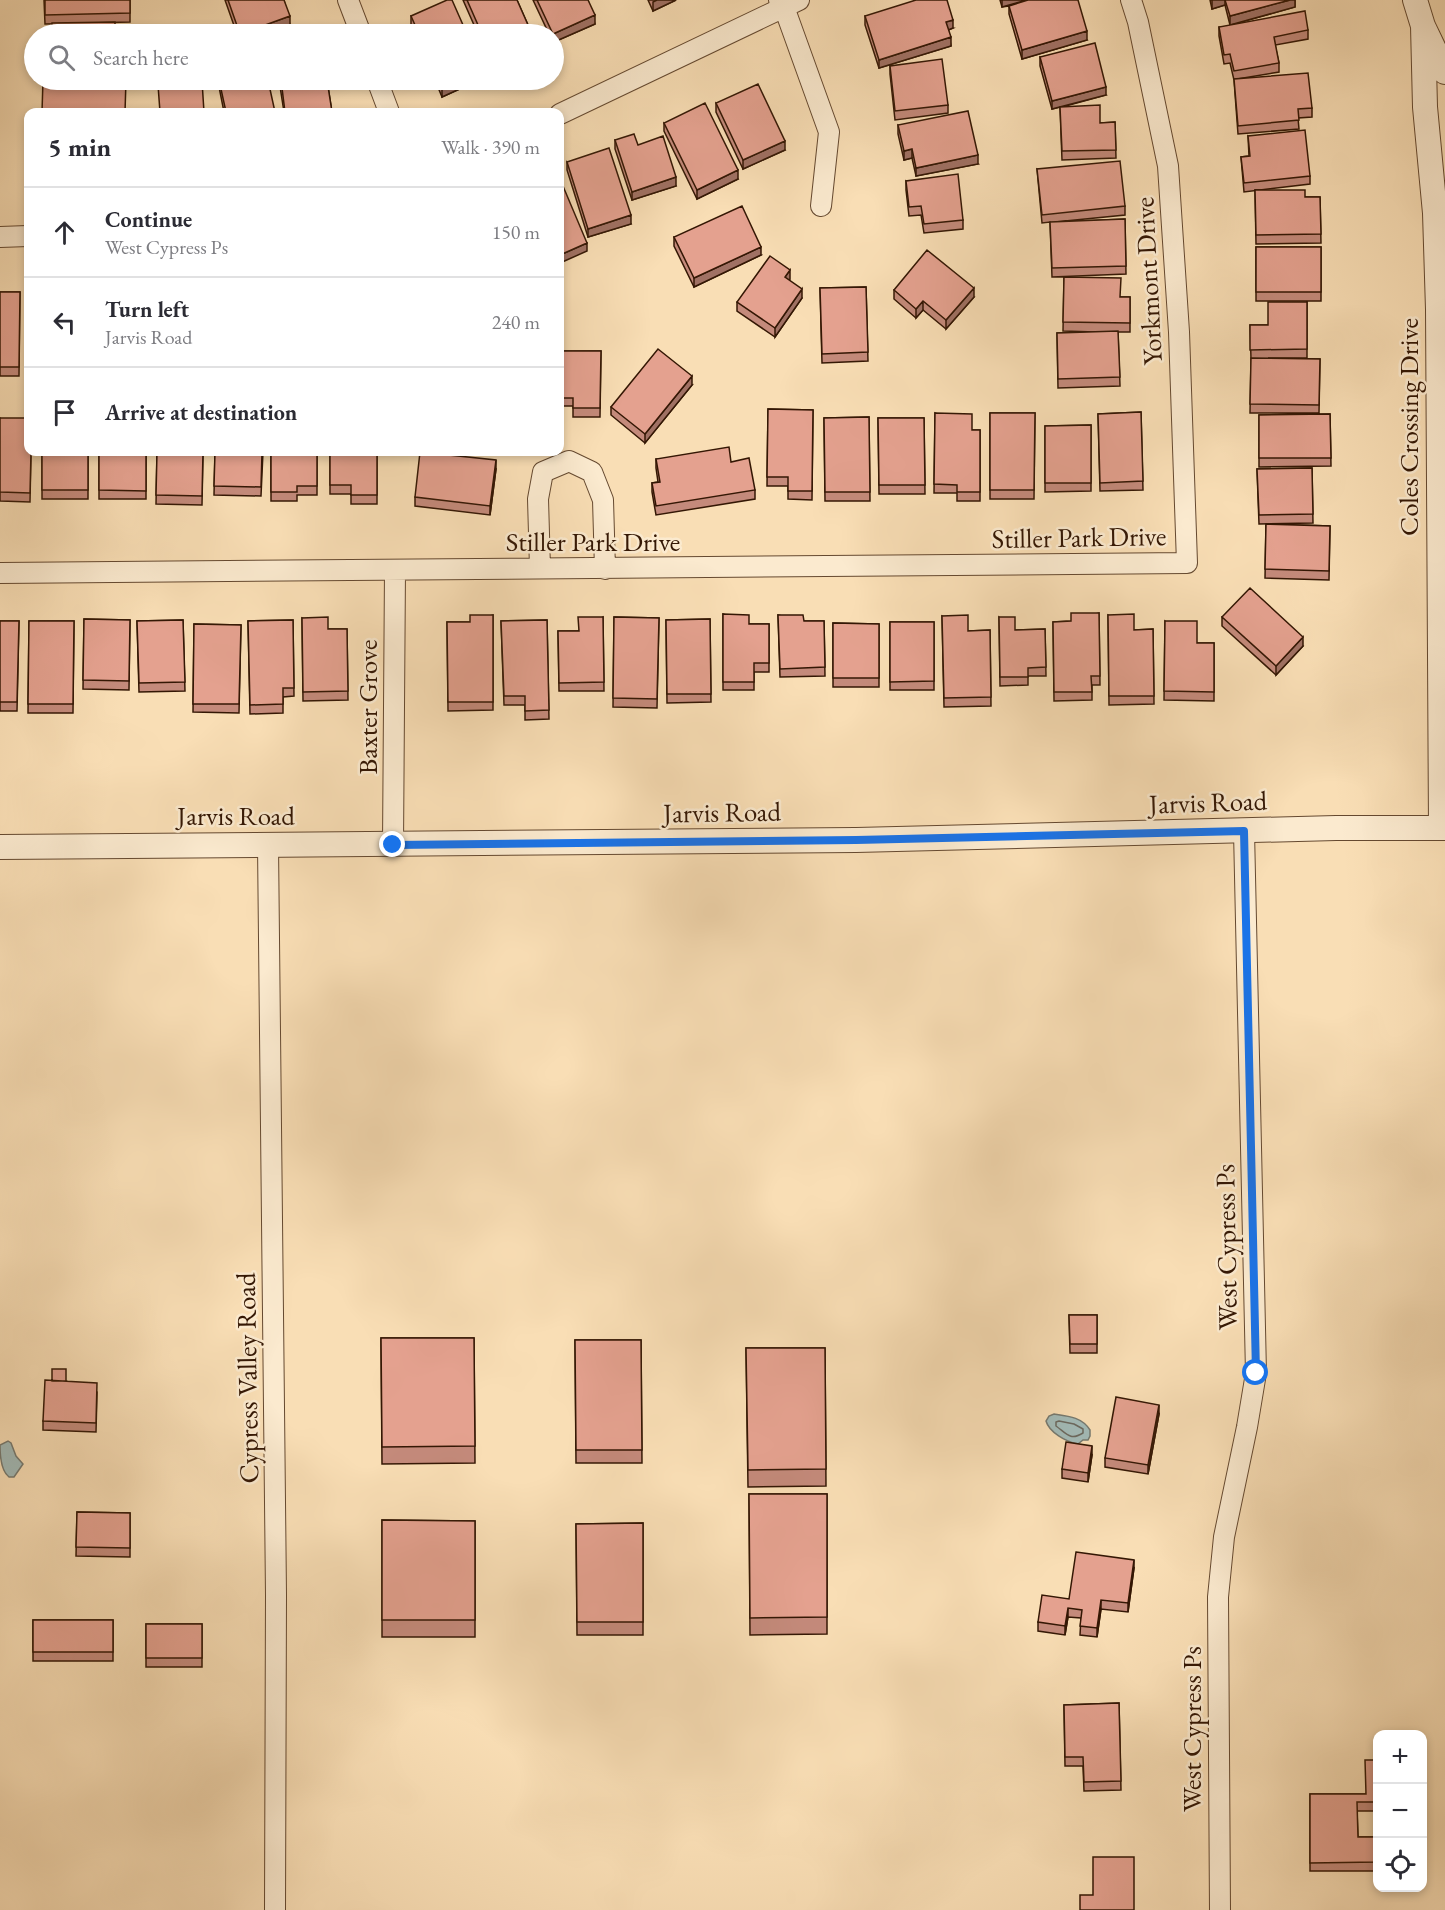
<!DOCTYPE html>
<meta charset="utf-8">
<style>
body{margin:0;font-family:"EB Garamond",serif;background:#f2f2f3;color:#2b2b33}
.controls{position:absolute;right:18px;bottom:18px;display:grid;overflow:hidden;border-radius:12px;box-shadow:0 3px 9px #0003}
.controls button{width:54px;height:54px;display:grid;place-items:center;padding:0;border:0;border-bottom:2px solid #e1e1e2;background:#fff;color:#2b2b33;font:30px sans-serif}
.stop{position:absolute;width:18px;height:18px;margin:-14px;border:4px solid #1a73e8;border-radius:50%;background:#fff}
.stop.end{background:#1a73e8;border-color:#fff;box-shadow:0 2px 6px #0008}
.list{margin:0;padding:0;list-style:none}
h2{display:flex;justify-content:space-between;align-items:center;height:78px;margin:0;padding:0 24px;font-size:26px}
h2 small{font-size:20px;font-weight:400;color:#7c7c81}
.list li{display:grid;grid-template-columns:39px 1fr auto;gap:18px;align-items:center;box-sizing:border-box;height:90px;padding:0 24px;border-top:2px solid #e1e1e2}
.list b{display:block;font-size:22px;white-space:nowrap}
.list p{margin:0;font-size:20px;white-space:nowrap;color:#7c7c81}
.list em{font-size:20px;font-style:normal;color:#7c7c81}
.icon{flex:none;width:33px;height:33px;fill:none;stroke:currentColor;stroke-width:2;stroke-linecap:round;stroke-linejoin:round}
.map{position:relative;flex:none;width:1445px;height:1910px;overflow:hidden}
.search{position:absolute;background:#fff;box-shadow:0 3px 9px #0003;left:24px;top:24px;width:540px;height:66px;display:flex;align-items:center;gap:15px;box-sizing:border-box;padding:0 21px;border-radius:33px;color:#7c7c81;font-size:22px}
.panel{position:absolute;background:#fff;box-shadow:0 3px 9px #0003;left:24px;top:108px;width:540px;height:348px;border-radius:12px}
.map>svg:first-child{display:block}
</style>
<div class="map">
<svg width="1445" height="1910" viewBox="0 0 1445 1910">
<rect width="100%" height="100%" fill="#f9deb5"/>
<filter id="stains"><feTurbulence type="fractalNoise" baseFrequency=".00333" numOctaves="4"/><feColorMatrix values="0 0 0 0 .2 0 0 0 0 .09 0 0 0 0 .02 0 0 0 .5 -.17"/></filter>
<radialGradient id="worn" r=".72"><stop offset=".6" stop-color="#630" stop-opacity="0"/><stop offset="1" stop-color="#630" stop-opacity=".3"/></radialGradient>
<path fill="#a2bab7" stroke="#76796f" stroke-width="1.5" d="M1054 1414C1068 1416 1082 1417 1090 1430V1436L1088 1440H1083L1078 1444C1066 1442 1049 1432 1046 1421L1049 1416Z
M8 1441 11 1443 16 1456 23 1464 14 1477H9C1 1471 0 1454 0 1445Z"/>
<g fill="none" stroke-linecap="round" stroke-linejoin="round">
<path stroke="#6b685e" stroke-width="1.5" d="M1059 1421 1074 1424 1083 1429V1433C1070 1441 1067 1434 1056 1426V1422Z"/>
<g stroke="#654930" stroke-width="22">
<path id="minor" d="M348 0 361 34
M779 0 784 7 829 132 821 206
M377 80 389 112
M560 114 799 0
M0 237 28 236
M540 568 538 499 543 472 569 461 592 472 603 500 605 569
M0 573 1187 563 1179 332 1168 166 1138 22 1131 0
M268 845 276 1595 275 1910
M393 845 395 570
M1220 1910 1218 1597 1224 1537 1247 1427 1256 1373 1244 831"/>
</g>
<g stroke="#654930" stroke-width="26">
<path id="tertiary" d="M1415 0 1423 26 1445 72
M1423 26 1425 107 1435 213 1438 309 1441 828
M0 847 856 840 1336 828H1445"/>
</g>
<use href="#minor" stroke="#fbeacf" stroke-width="20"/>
<use href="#tertiary" stroke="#fbeacf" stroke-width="24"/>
</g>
<path fill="#c48a7b" stroke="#341704" stroke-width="1.5" d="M44 0H130V22L45 24Z
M225 0H284L290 25 262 34H237Z
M463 0H517L532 34H478Z
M533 0H588L595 24 554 42V34H549Z
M648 0H676L653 11Z
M1000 0H1027L1087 40 1022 59 1009 14V6L1002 7Z
M1210 0H1295V7L1230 25 1225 5 1212 9Z
M411 16 467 34H415L411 25Z
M865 16 953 28 948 30 951 46 879 68 865 25Z
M1219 27 1308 30V39L1275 45 1279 63V72L1237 79 1312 108V117L1298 118 1299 129 1238 134 1234 80 1230 63 1224 64 1219 36Z
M1040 57 1106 95 1062 107 1100 123 1115 122 1116 158 1062 160 1060 107 1052 109 1040 66Z
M890 66 948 105V113L895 120 890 74Z
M219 80 275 112H224L219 87Z
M279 80H327L332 112H284Z
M435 80H464V87L442 97Z
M716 103 785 150 743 169 716 112Z
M664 123 738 179 697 199 664 131Z
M898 125 978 164 916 176 912 158 904 160 898 134Z
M1248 136 1310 176V184L1244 192 1241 157 1249 156Z
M615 140 638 145 676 186 632 200 615 149Z
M567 162 631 224 588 237 567 170Z
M1037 169 1125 206V215L1055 222 1125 219 1126 274 1052 277 1050 222 1042 223Z
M906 181 963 220V229L924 233 921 215 909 216 906 190Z
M1255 190 1305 197H1320L1321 243 1256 244Z
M674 237 761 255 694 287 674 246Z
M1256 247H1321V301H1256Z
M1064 277 1121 297H1130V332H1118L1120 386 1058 388 1057 333 1096 332 1063 331Z
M790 279 789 280 802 298 775 337 737 311V302Z
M866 287 868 361 822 363 820 288Z
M894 290 974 297 946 329 923 310 916 318 894 299Z
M0 292H20L19 376H0Z
M1307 302V358H1268L1320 359 1319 413H1250L1251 359 1250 325H1268Z
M560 351H601L600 417H573V406H560Z
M692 385 645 443 611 415V407Z
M768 409 813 410 812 500 788 499V486H767Z
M1141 412 1143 490 1100 491 1098 414Z
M935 413 972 430H980V501H957V493H934Z
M990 413H1035L1034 499H990Z
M1330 414 1331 466 1259 467V415Z
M869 417 870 501H825L824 418Z
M0 418 31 452 30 502 0 501Z
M878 418H924L925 494H879Z
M1091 425V491L1045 492V426Z
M42 452H88V499H42Z
M99 452H146V499H99Z
M157 452H203L202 505 156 504Z
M215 452H263L261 496 214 495Z
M271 452H317V495H297V501H271Z
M330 452H377V504H351V494H330Z
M656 459 731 462 755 490V499L656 515 652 492V483L658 482 656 468Z
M1312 468 1313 523 1259 524 1257 469Z
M496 469 490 515 415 506V497Z
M1266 524 1330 526 1329 580 1265 578Z
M1099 613 1100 685H1092V700L1054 701 1053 622 1071 621Z
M723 614 749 624H769V672H754V690H723Z
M493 615V710L448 711 447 622H470Z
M778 615 804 621H824L825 676 780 677Z
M1108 615 1134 630 1153 629 1154 704 1109 705Z
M942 616 968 631 990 630 991 706 944 707Z
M603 617 604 691H559L558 631H578Z
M614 617 659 618 657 708 613 707Z
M999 617 1015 630 1045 629 1046 676H1028V685L1000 686Z
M1222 617 1303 646 1276 675 1222 626Z
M302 618 328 629H347L348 700 303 701Z
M84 619 130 620 129 690 83 689Z
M710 619 711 702 667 703 666 620Z
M183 620 185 691 139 692 137 621Z
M293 620 294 696 283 697V713L250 714 248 621Z
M547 620 549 719 525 720V705H504L501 621Z
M0 621H19L17 711H0Z
M29 621H74L73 713H28Z
M1165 621 1197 643H1214V701L1164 700Z
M890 622H934V690H890Z
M833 623 879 624V687H833Z
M194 624 241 625 239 713 193 712Z
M1069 1315H1097V1353H1070Z
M381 1338H474L475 1463 382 1464Z
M575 1340H641L642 1463H576Z
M746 1348H825L826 1486 748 1487Z
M66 1381 97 1392 96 1432 43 1430V1421Z
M1159 1414 1148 1474 1105 1467V1458Z
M1092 1455 1088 1482 1062 1478V1469Z
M749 1494H827V1634L750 1635Z
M77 1512 130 1513V1557L76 1556Z
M382 1520 475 1521V1637H382Z
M643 1523V1635H577L576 1524Z
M1134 1568 1128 1612 1101 1609 1097 1637 1080 1635 1081 1618 1068 1617 1065 1635 1038 1631V1622L1069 1599Z
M33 1620H113V1661H33Z
M146 1624H202V1667H146Z
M1119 1703 1121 1790 1084 1791 1083 1766H1065L1064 1705Z
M1377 1760V1811H1357L1358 1837H1377V1871H1310V1794H1366Z"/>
<path fill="#a07164" stroke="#341704" stroke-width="1.5" d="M657 0H676L653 11V2Z
M1002 0H1027L1002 7Z
M1212 0H1225V5L1212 9Z
M1290 0H1295V7L1230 25V16Z
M595 15V24L554 42 553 34Z
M290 16V25L262 34H240Z
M953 20V28L946 31V22Z
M1087 31V40L1022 59V50Z
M951 37V46L879 68V60Z
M461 80H464V87L442 97V88Z
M1106 87V95L1052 109V101Z
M785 141V150L743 169V160Z
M912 149V158L904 160V151Z
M978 155V164L916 176V168Z
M738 170V179L697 199V190Z
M676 177V186L632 200V192Z
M631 215V224L588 237V229Z
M587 243V251L560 263V255Z
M761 247V255L694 287V278Z
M790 270V279L785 286V277Z
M974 288V297L946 329V320Z
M802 289V298L775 337V328Z
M923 301V310L916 318V309Z
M692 376V385L645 443V434Z
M496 460V469L490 515V506Z
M1303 637V646L1276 675V666Z
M1159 1405V1414L1148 1474V1465Z
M1092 1446V1455L1088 1482V1473Z
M1134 1560V1568L1128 1612V1603Z
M1101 1600V1609L1097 1637V1628Z
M1068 1608V1617L1065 1635V1626Z"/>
<path fill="#e4a18f" stroke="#341704" stroke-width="1.5" d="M45 0H130V13L45 15Z
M228 0H284L290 16 240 34Z
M447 0H452L467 34H419L411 16Z
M467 0H517L532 34H482Z
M537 0H588L595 15 553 34Z
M916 0H947L953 20 946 22 951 37 879 60 865 16Z
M1028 0H1078L1087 31 1022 50 1009 6Z
M1225 0H1290L1230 16Z
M1305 11 1308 30 1274 37 1279 63 1234 71 1230 54 1224 55 1219 27Z
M115 22V34H52V23Z
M1095 43 1106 87 1052 101 1040 57Z
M942 59 948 105 895 111 890 66Z
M1308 73 1312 108 1298 109 1299 120 1238 126 1234 79Z
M43 80H126L125 112H42Z
M219 80H268L275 112H226Z
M281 80H327L332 112H285Z
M438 80H461L442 88Z
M202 81 204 112H160L158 85Z
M758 84 785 141 743 160 716 103Z
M705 103 738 170 697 190 664 123Z
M1100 105V123L1115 122 1116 150 1062 151 1060 107Z
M968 111 978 155 916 168 912 149 904 151 898 125Z
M1305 130 1310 176 1244 183 1241 157 1250 156 1248 136Z
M634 134 638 145 663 136 676 177 632 192 615 140Z
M609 148 631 215 588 229 567 162Z
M1120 161 1125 206 1042 215 1037 169Z
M958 174 963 220 924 224 921 206 909 207 906 181Z
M560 179 587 243 560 255Z
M1255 190H1305V197H1320L1321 234 1256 235Z
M742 206 761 247 694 278 674 237Z
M1125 219 1126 266 1052 268 1050 222Z
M1256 247H1321V292H1256Z
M927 250 974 288 946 320 923 301 916 309 894 290Z
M770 256 790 270 785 277 802 289 775 328 737 302Z
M1064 277 1121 278 1120 297H1130V323L1063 322Z
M866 287 868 352 822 354 820 288Z
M0 292H20L19 367H0Z
M1268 302H1307V349L1250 350V325H1268Z
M1118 331 1120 377 1058 379 1057 333Z
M658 349 692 376 645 434 611 407Z
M560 351H601L600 408H573V398H560Z
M1251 358 1320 359 1319 405 1250 404Z
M768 409 813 410 812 491H788V477H767Z
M1141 412 1143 481 1100 483 1098 414Z
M935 413 972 414V430H980V492H957V485L934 484Z
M990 413H1035L1034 490H990Z
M1330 414 1331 458H1259V415Z
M869 417 870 492H825L824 418Z
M0 418H28V452H31L30 493 0 492Z
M878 418H924L925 485H879Z
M1091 425V483H1045V426Z
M729 447 731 462 749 458 755 490 656 506 652 483 660 482 656 459Z
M42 452H88V490H42Z
M99 452H146V491L99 490Z
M157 452H203L202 496 156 495Z
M215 452H262L261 487 214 486Z
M271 452H317V486H297V492H271Z
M330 452H377V495H351V485H330Z
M420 452 496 460 490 506 415 497Z
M1312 468 1313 514 1259 515 1257 469Z
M1266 524 1330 526 1329 571 1265 569Z
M1250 588 1303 637 1276 666 1222 617Z
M1071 613H1099L1100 676H1091L1092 692H1054L1053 622 1071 621Z
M723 614 749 615V624H769V663H754V682H723Z
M1134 614V630L1153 629 1154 696H1109L1108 615Z
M470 615H493V702H448L447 622H470Z
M778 615H803L804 621H824L825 667 780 669Z
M968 615V631L990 630 991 697 944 698 942 616Z
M328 617V629H347L348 691 303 692 302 618Z
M578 617H603L604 682 559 683 558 631H579Z
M614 617 659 618 657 699 613 698Z
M999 617H1015V630L1045 629 1046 667 1028 668V677H1000Z
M84 619 130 620 129 681 83 680Z
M710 619 711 694H667L666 620Z
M183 620 185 682 139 683 137 621Z
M293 620 294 688H283V704L250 705 248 621Z
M547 620 549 710 525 711V696H504L501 621Z
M0 621H19L17 702H0Z
M29 621H74L73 704H28Z
M1165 621H1197V643H1214V692L1164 691Z
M890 622H934V681L890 682Z
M833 623 879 624V678H833Z
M194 624 241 625 239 704H193Z
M1069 1315H1097V1344H1070Z
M381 1338H474L475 1446 382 1447Z
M575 1340H641L642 1450H576Z
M746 1348H825L826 1469 748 1470Z
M52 1369H66V1381H52Z
M45 1380 97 1383 96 1423 43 1421Z
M1116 1397 1159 1405 1148 1465 1105 1458Z
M1066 1442 1092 1446 1088 1473 1062 1469Z
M749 1494H827V1617L750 1618Z
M77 1512 130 1513V1548L76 1547Z
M382 1520 475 1521V1620H382Z
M643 1523V1622H577L576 1524Z
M1076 1552 1134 1560 1128 1603 1101 1600 1097 1628 1080 1626 1082 1610 1068 1608 1065 1626 1038 1622 1042 1595 1069 1599Z
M33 1620H113V1652H33Z
M146 1624H202V1658H146Z
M1119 1703 1121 1781 1084 1782 1083 1757H1065L1064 1705Z
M1365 1760H1377V1802H1357L1358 1837H1377V1862L1310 1863V1794H1366Z
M1093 1857H1134V1910H1080V1895H1093Z"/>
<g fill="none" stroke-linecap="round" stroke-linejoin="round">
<path stroke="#1a73e8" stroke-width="8" d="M393 845 856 840 1244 831 1256 1373"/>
</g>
<g text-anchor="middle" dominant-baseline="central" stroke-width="5" stroke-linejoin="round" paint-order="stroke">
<g font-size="27" fill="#341704" stroke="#fbeacf">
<text transform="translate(1148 281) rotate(-93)">Yorkmont Drive</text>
<text transform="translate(1408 427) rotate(-90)">Coles Crossing Drive</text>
<text transform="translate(1079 537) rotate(-1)">Stiller Park Drive</text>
<text x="593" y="541">Stiller Park Drive</text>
<text transform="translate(367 707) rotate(-90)">Baxter Grove</text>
<text transform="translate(1208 802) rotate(-2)">Jarvis Road</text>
<text transform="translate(722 812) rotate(-1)">Jarvis Road</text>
<text x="236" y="815">Jarvis Road</text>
<text transform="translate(1226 1247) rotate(-91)">West Cypress Ps</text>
<text transform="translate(247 1378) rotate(-91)">Cypress Valley Road</text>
<text transform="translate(1191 1729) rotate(-90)">West Cypress Ps</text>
</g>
</g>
<rect width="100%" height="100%" filter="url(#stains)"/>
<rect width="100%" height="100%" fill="url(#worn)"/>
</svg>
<div class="controls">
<button>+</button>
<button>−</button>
<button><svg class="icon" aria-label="locate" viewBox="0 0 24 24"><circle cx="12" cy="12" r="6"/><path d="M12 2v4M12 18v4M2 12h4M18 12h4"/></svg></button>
</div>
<div class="stop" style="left:1256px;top:1373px"></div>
<div class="stop end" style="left:393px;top:845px"></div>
<div class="search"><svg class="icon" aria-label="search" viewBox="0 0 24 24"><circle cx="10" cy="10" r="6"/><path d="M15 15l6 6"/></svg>Search here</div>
<section class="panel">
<h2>5 min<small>Walk · 390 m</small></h2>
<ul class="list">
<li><svg class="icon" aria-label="ahead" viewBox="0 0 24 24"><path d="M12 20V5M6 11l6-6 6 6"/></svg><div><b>Continue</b><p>West Cypress Ps</p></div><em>150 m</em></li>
<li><svg class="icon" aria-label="left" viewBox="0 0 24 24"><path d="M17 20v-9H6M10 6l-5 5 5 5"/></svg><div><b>Turn left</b><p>Jarvis Road</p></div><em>240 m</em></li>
<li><svg class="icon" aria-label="arrive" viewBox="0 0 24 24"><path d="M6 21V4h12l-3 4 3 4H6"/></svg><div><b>Arrive at destination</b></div></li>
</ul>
</section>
</div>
